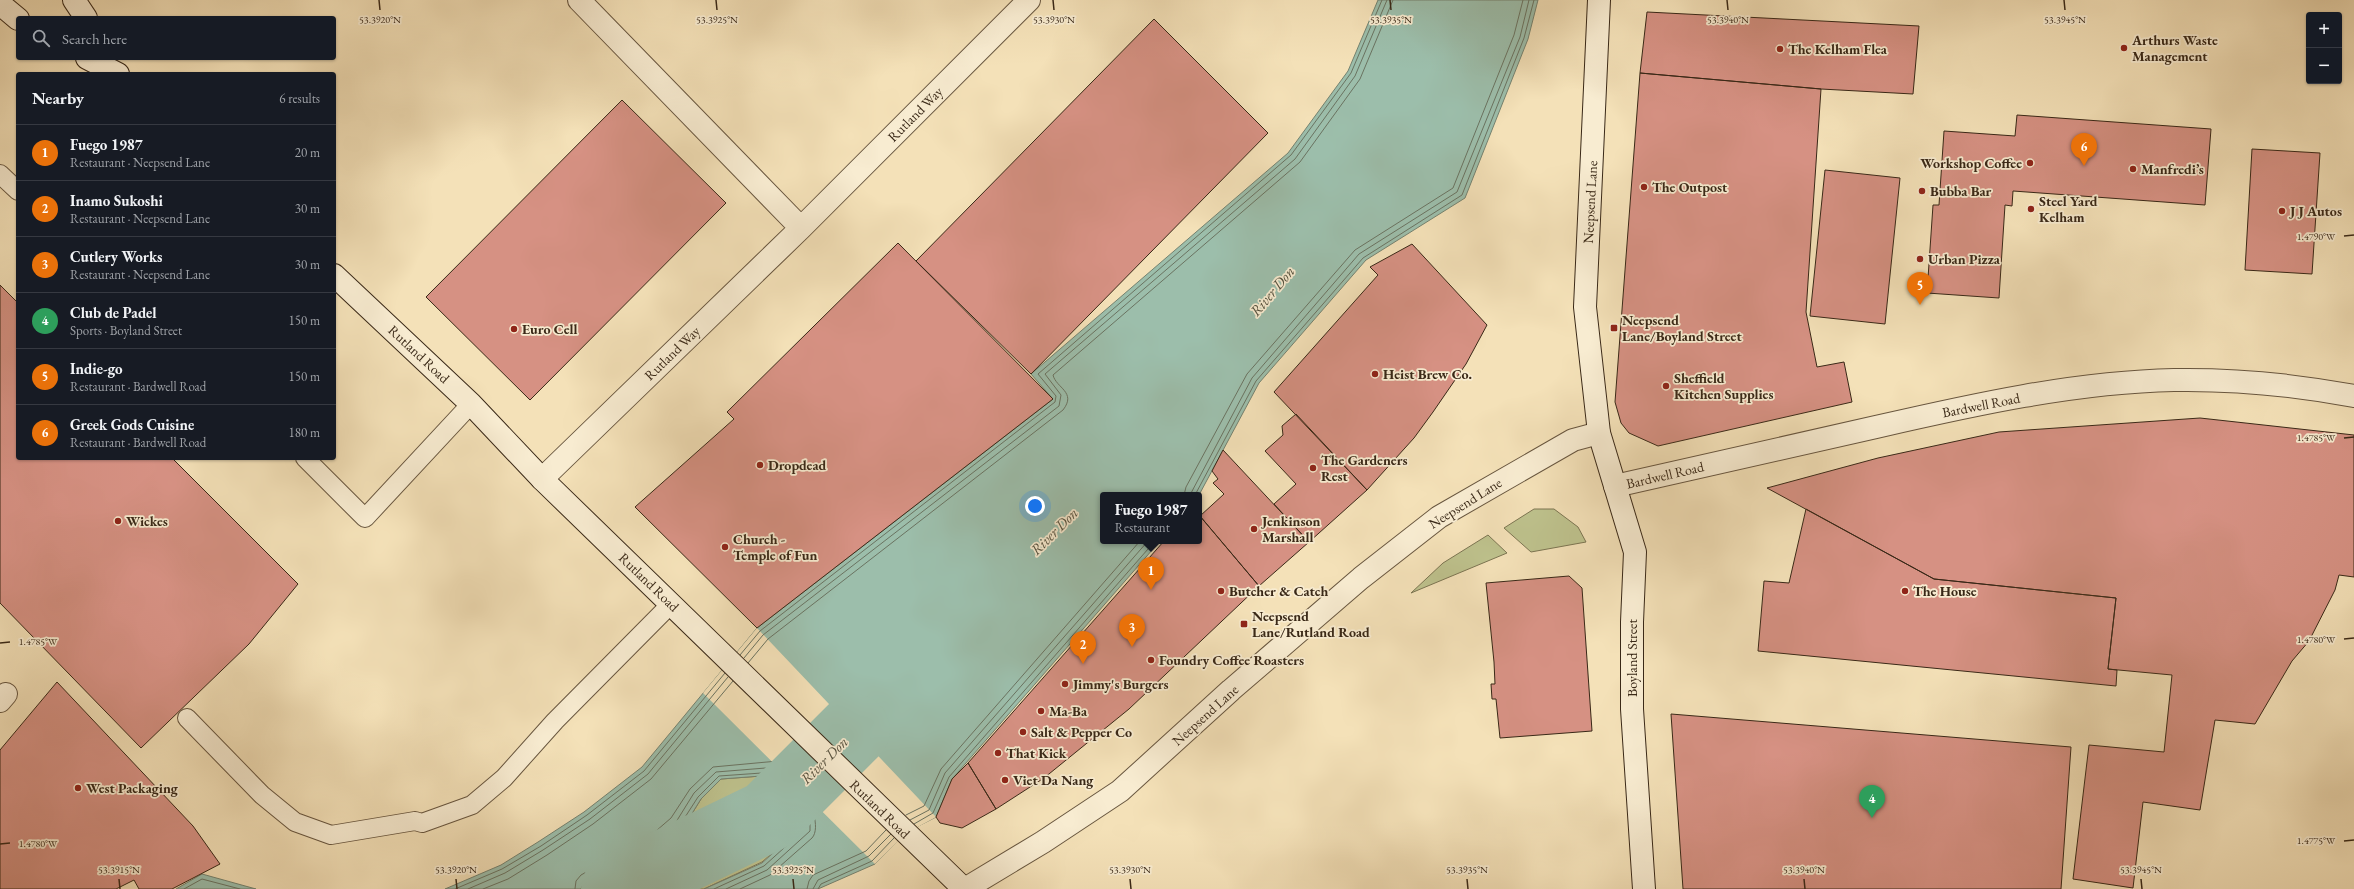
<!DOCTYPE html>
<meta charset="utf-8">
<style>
body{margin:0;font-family:"EB Garamond",serif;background:#242831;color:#f1f3f6}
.controls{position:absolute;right:12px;top:12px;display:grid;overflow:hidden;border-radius:4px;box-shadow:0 1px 3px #0004}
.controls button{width:36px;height:36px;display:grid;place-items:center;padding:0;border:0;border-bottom:1px solid #363941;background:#171b24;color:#f1f3f6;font:20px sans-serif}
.you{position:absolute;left:1035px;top:506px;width:14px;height:14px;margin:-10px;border:3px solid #fff;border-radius:50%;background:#1a73e8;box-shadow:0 0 0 6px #1a73e833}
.badge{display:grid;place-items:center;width:26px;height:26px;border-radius:50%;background:#ea580c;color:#fff;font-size:13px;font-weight:700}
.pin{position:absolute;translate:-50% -33px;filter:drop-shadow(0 1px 2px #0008)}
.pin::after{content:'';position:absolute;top:21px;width:14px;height:12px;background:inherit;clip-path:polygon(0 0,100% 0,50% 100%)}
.popup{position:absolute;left:1100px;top:492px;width:102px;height:52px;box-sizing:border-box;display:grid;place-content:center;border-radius:4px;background:#171b24;filter:drop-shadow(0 1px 3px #0005);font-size:13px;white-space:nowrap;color:#9ea1a6}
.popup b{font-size:15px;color:#f1f3f6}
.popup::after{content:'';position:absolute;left:50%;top:100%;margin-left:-8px;border:8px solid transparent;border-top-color:#171b24}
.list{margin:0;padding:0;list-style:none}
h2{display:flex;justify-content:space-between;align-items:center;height:52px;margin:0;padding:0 16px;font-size:17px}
h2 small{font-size:13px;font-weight:400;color:#9ea1a6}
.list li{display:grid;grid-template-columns:26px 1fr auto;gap:12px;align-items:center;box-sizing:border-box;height:56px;padding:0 16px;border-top:1px solid #363941}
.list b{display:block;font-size:15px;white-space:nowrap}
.list p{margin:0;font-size:13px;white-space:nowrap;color:#9ea1a6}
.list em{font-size:13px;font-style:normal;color:#9ea1a6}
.icon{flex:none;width:22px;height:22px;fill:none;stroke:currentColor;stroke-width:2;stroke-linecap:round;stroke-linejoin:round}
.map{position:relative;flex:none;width:2354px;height:889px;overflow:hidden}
.search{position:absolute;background:#171b24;box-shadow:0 1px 3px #0004;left:16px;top:16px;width:320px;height:44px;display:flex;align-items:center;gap:10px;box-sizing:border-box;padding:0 14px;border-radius:4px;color:#9ea1a6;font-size:15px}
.panel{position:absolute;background:#171b24;box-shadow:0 1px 3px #0004;left:16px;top:72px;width:320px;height:388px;border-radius:4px}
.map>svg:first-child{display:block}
</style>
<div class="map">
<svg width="2354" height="889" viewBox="0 0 2354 889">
<rect width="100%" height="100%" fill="#f4e1b8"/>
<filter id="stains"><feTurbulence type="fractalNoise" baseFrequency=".005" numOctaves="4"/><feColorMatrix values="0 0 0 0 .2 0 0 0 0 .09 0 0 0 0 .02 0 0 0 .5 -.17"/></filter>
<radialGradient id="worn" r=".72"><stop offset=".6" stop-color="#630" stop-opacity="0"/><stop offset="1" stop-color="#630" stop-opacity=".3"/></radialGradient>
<path fill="#bec28d" stroke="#7c7552" d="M1534 509H1554L1578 527 1586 542 1531 552 1504 528Z
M1488 535 1507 553 1411 593 1443 563Z
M775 775 792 803 802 827 762 862 704 889H587L658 849 683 828 701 799 721 779Z"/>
<path fill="#9cbeab" stroke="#748270" d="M1378 0H1538L1528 39 1465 198 1366 260 1259 383 1199 495H1103V541H1160L952 779 936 817 905 833 875 864 818 889H704L762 863 802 827 792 803 773 797 775 775 721 779 701 799 683 828 658 849 587 889H445L501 865 538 842 584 812 642 767 757 628 1053 399 1031 374 1288 153 1348 71Z
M202 874 256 889H176Z"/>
<path fill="#f4e1b8" d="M757 628 936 817 905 834 875 864 703 693Z"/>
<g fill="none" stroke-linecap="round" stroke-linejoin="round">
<path stroke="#6a7361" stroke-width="1" d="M1184 495 1186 487 1247 374 1355 250 1453 188 1514 35 1523 0
M1190 495 1252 378 1359 254 1457 192 1520 37 1529 0
M1195 495 1256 381 1363 258 1462 195 1524 38 1534 0
M740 655 760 631 1055 402 1056 396 1038 374 1291 155 1351 73 1382 0
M744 658 763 635 1059 406 1061 395 1045 374 1295 159 1355 76 1387 0
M748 663 768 639 1063 410C1077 392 1056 388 1053 375L1300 162 1360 79 1393 0
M906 815 924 806 941 769 1140 541
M910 820 929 810 945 773 1148 541
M914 824 933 813 949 777 1155 541
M184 889 202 879 240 889
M455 889 502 869 541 846 587 815 644 771 725 673
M468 889 505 873 543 850 590 819 648 774 728 677
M483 889 508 879 547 855 593 824 651 779 733 681
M575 889 576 881 581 875 649 837 671 818 690 789 713 767 778 761 789 769 790 786C794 788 798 789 801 791 811 800 821 828 812 838L770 875 740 889
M581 889 585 880 653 842 676 822 694 793 716 772 778 767 784 774 783 790 800 798 810 823V831L767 870 726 889
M586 889 588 884 656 846 680 825 698 797 719 776 776 772 779 776 778 794 795 801 805 825V829L764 866 714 889
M807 889 809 881 813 875 866 851 886 830
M813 889 818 880 869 856 891 834
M818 889 821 884 872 861 894 838"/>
<path stroke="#9cbeab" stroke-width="72" d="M617 889 768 816 854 730"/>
</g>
<path fill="#d69183" stroke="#392817" d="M1647 12 1919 26 1913 94 1821 89 1640 73Z
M1154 19 1268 133 1031 374 916 261Z
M1640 73 1821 89 1806 312 1817 367 1844 362 1852 402 1658 446 1629 433 1621 423 1615 402Z
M622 100 726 203 530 400 426 297Z
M2017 115 2211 129 2205 205 2013 191 2012 206 2005 205 1999 298 1927 293 1933 205H1939L1944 131 2015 136Z
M2252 149 2320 153 2312 274 2245 270Z
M1825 170 1900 178 1885 324 1810 316Z
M898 243 1053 399 757 628 635 507 734 419 727 412Z
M1412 244 1487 325 1466 364 1433 412 1414 438 1367 490 1274 392 1378 275 1370 267Z
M0 285 18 303V458H172L298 584 249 644 141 748 0 603Z
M1296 414 1367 490 1309 542 1274 504 1296 484 1265 451 1283 435 1282 426Z
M2200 418 2354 435V577L2339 575 2335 590 2309 641 2292 661 2255 724 2215 720 2200 810 2143 802 2133 888 2073 879 2089 745 2164 752 2172 675 2108 669 2116 598 1934 579 1767 488 1878 458 1999 432Z
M1223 450 1309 542 1259 586 1200 516 1224 494 1213 483 1218 479 1212 471Z
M1806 509 1934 579 2116 598 2108 669 2117 670 2116 686 1758 651 1764 581 1789 583Z
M1199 515 1259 586 1129 709 1044 778 996 809 968 763 1164 541H1199Z
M1569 576 1582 588 1592 731 1500 738 1496 699H1492L1491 684H1495L1494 662 1486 583Z
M57 682 193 826 220 864 172 889H139L134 880 116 889H0V750Z
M1671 714 2071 747 2061 889H1683Z
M968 763 996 809 962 828 940 823 936 817 952 779Z"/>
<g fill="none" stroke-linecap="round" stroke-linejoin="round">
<g stroke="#68563f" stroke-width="20">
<path id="lane" d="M0 174 18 191
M305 458 365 518 471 404
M187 718 262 795 295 822 331 835 415 821 422 823 472 805 504 778 555 721 671 604"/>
</g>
<g stroke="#68563f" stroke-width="24">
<path id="street" d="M579 0 801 228
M542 479 801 228 1029 0
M1615 486C1702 466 1789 446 1876 427 1972 405 2075 382 2174 380 2234 379 2295 385 2354 396
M0 701 6 694
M965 889 1043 842 1120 791 1231 690 1361 578 1439 517 1573 440 1599 433"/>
</g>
<g stroke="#392817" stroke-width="24">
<path id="secondary" d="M74 0 86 18
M1599 0 1585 307 1599 433 1635 552 1632 622V709L1644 889
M0 4 18 19
M87 58 118 74
M334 275 471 404 542 479 964 889"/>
</g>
<use href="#lane" stroke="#f8ecd1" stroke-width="18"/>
<use href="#street" stroke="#f8ecd1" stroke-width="22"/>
<use href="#secondary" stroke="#f8ecd1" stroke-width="22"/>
</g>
<path fill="none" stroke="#392817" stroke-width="1.5" d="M379 0 380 10M716 0 717 10M1053 0 1054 10M1390 0 1391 10M1727 0 1728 10M2064 0 2065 10M2344 236 2354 235M2344 438 2354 437M2344 639 2354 638M0 643 10 642M2344 841 2354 840M0 844 10 843M119 879 120 889M456 879 457 889M793 879 794 889M1130 879 1131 889M1467 879 1468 889M1804 879 1805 889M2141 879 2142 889"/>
<g fill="#8f2418" stroke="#f8ecd1" stroke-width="1.5">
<circle cx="2124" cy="48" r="4"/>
<circle cx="1780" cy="49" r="4"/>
<circle cx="2030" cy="163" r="4"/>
<circle cx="2133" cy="169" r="4"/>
<circle cx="1644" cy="187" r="4"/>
<circle cx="1922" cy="191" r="4"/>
<circle cx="2031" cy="209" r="4"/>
<circle cx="2282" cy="211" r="4"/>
<circle cx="1920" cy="259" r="4"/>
<rect x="1610" y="324" width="8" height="8" rx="2"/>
<circle cx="514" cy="329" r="4"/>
<circle cx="1375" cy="374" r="4"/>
<circle cx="1666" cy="386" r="4"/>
<circle cx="760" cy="465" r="4"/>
<circle cx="1313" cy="468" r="4"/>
<circle cx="118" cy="521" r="4"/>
<circle cx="1254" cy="529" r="4"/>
<circle cx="725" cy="547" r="4"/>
<circle cx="1221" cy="591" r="4"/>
<circle cx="1905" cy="591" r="4"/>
<rect x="1240" y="620" width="8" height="8" rx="2"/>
<circle cx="1151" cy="660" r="4"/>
<circle cx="1065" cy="684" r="4"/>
<circle cx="1041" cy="711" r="4"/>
<circle cx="1023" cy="732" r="4"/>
<circle cx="998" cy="753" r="4"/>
<circle cx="1005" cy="780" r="4"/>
<circle cx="78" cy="788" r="4"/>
</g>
<g text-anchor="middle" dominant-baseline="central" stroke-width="3.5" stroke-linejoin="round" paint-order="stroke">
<g font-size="14" font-weight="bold" fill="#392817" stroke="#f8ecd1" text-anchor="start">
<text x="2132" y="40">Arthurs Waste<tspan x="2132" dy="16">Management</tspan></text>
<text x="1788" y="49">The Kelham Flea</text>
<text x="2022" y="163" text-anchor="end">Workshop Coffee</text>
<text x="2141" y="169">Manfredi’s</text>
<text x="1652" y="187">The Outpost</text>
<text x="1930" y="191">Bubba Bar</text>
<text x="2039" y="201">Steel Yard<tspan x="2039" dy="16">Kelham</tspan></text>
<text x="2290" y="211">J J Autos</text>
<text x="1928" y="259">Urban Pizza</text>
<text x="1622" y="320">Neepsend<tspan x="1622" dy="16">Lane/Boyland Street</tspan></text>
<text x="522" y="329">Euro Cell</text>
<text x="1383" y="374">Heist Brew Co.</text>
<text x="1674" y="378">Sheffield<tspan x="1674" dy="16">Kitchen Supplies</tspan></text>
<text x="1321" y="460">The Gardeners<tspan x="1321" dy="16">Rest</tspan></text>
<text x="768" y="465">Dropdead</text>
<text x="126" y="521">Wickes</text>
<text x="1262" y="521">Jenkinson<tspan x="1262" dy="16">Marshall</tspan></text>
<text x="733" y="539">Church -<tspan x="733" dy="16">Temple of Fun</tspan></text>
<text x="1229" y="591">Butcher &amp; Catch</text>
<text x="1913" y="591">The House</text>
<text x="1252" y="616">Neepsend<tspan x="1252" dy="16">Lane/Rutland Road</tspan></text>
<text x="1159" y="660">Foundry Coffee Roasters</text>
<text x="1073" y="684">Jimmy's Burgers</text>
<text x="1049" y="711">Ma-Ba</text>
<text x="1031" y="732">Salt &amp; Pepper Co</text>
<text x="1006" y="753">That Kick</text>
<text x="1013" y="780">Viet Da Nang</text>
<text x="86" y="788">West Packaging</text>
</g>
<g font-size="14" fill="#392817" stroke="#f8ecd1">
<text transform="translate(915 114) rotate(-45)">Rutland Way</text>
<text transform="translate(1590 202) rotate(-87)">Neepsend Lane</text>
<text transform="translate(672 353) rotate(-44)">Rutland Way</text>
<text transform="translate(419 354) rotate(43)">Rutland Road</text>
<text transform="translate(1981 405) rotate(-11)">Bardwell Road</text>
<text transform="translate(1665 475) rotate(-13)">Bardwell Road</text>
<text transform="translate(1465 503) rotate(-32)">Neepsend Lane</text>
<text transform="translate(649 582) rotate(44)">Rutland Road</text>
<text transform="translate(1632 658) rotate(-90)">Boyland Street</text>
<text transform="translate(1205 715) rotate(-42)">Neepsend Lane</text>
<text transform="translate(880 809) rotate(44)">Rutland Road</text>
</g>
<g font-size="15" font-style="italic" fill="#524e3c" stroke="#f8ecd1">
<text transform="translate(1272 291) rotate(-50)">River Don</text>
<text transform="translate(1054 531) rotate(-45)">River Don</text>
<text transform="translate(824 760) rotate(-45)">River Don</text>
</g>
</g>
<g font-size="10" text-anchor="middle" fill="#392817" stroke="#f8ecd1" stroke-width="3.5" stroke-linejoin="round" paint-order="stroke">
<text x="380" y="23">53.3920°N</text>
<text x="717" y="23">53.3925°N</text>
<text x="1054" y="23">53.3930°N</text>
<text x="1391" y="23">53.3935°N</text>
<text x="1728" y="23">53.3940°N</text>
<text x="2065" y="23">53.3945°N</text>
<text x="2316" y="240">1.4790°W</text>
<text x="2316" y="441">1.4785°W</text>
<text x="2316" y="643">1.4780°W</text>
<text x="38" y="645">1.4785°W</text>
<text x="2316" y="844">1.4775°W</text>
<text x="38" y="847">1.4780°W</text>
<text x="119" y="873">53.3915°N</text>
<text x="456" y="873">53.3920°N</text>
<text x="793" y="873">53.3925°N</text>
<text x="1130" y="873">53.3930°N</text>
<text x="1467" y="873">53.3935°N</text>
<text x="1804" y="873">53.3940°N</text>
<text x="2141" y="873">53.3945°N</text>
</g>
<rect width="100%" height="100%" filter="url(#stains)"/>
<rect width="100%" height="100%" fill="url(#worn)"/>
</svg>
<div class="controls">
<button>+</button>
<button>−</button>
</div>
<div class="you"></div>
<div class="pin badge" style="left:1151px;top:590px;background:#e8710a">1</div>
<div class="popup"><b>Fuego 1987</b>Restaurant</div>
<div class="pin badge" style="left:1083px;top:664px;background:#e8710a">2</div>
<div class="pin badge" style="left:1132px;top:647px;background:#e8710a">3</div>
<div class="pin badge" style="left:1872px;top:818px;background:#2e9e5b">4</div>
<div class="pin badge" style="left:1920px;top:305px;background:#e8710a">5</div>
<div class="pin badge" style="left:2084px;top:166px;background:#e8710a">6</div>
<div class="search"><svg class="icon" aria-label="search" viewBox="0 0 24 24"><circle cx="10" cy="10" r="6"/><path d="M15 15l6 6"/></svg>Search here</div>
<section class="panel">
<h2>Nearby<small>6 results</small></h2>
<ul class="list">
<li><span class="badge" style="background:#e8710a">1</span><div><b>Fuego 1987</b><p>Restaurant · Neepsend Lane</p></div><em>20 m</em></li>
<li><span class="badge" style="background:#e8710a">2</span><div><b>Inamo Sukoshi</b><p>Restaurant · Neepsend Lane</p></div><em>30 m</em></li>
<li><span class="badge" style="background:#e8710a">3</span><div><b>Cutlery Works</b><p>Restaurant · Neepsend Lane</p></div><em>30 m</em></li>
<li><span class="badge" style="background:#2e9e5b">4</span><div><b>Club de Padel</b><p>Sports · Boyland Street</p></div><em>150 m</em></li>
<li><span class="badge" style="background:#e8710a">5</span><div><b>Indie-go</b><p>Restaurant · Bardwell Road</p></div><em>150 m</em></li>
<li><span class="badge" style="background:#e8710a">6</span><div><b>Greek Gods Cuisine</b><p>Restaurant · Bardwell Road</p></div><em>180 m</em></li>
</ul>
</section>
</div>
